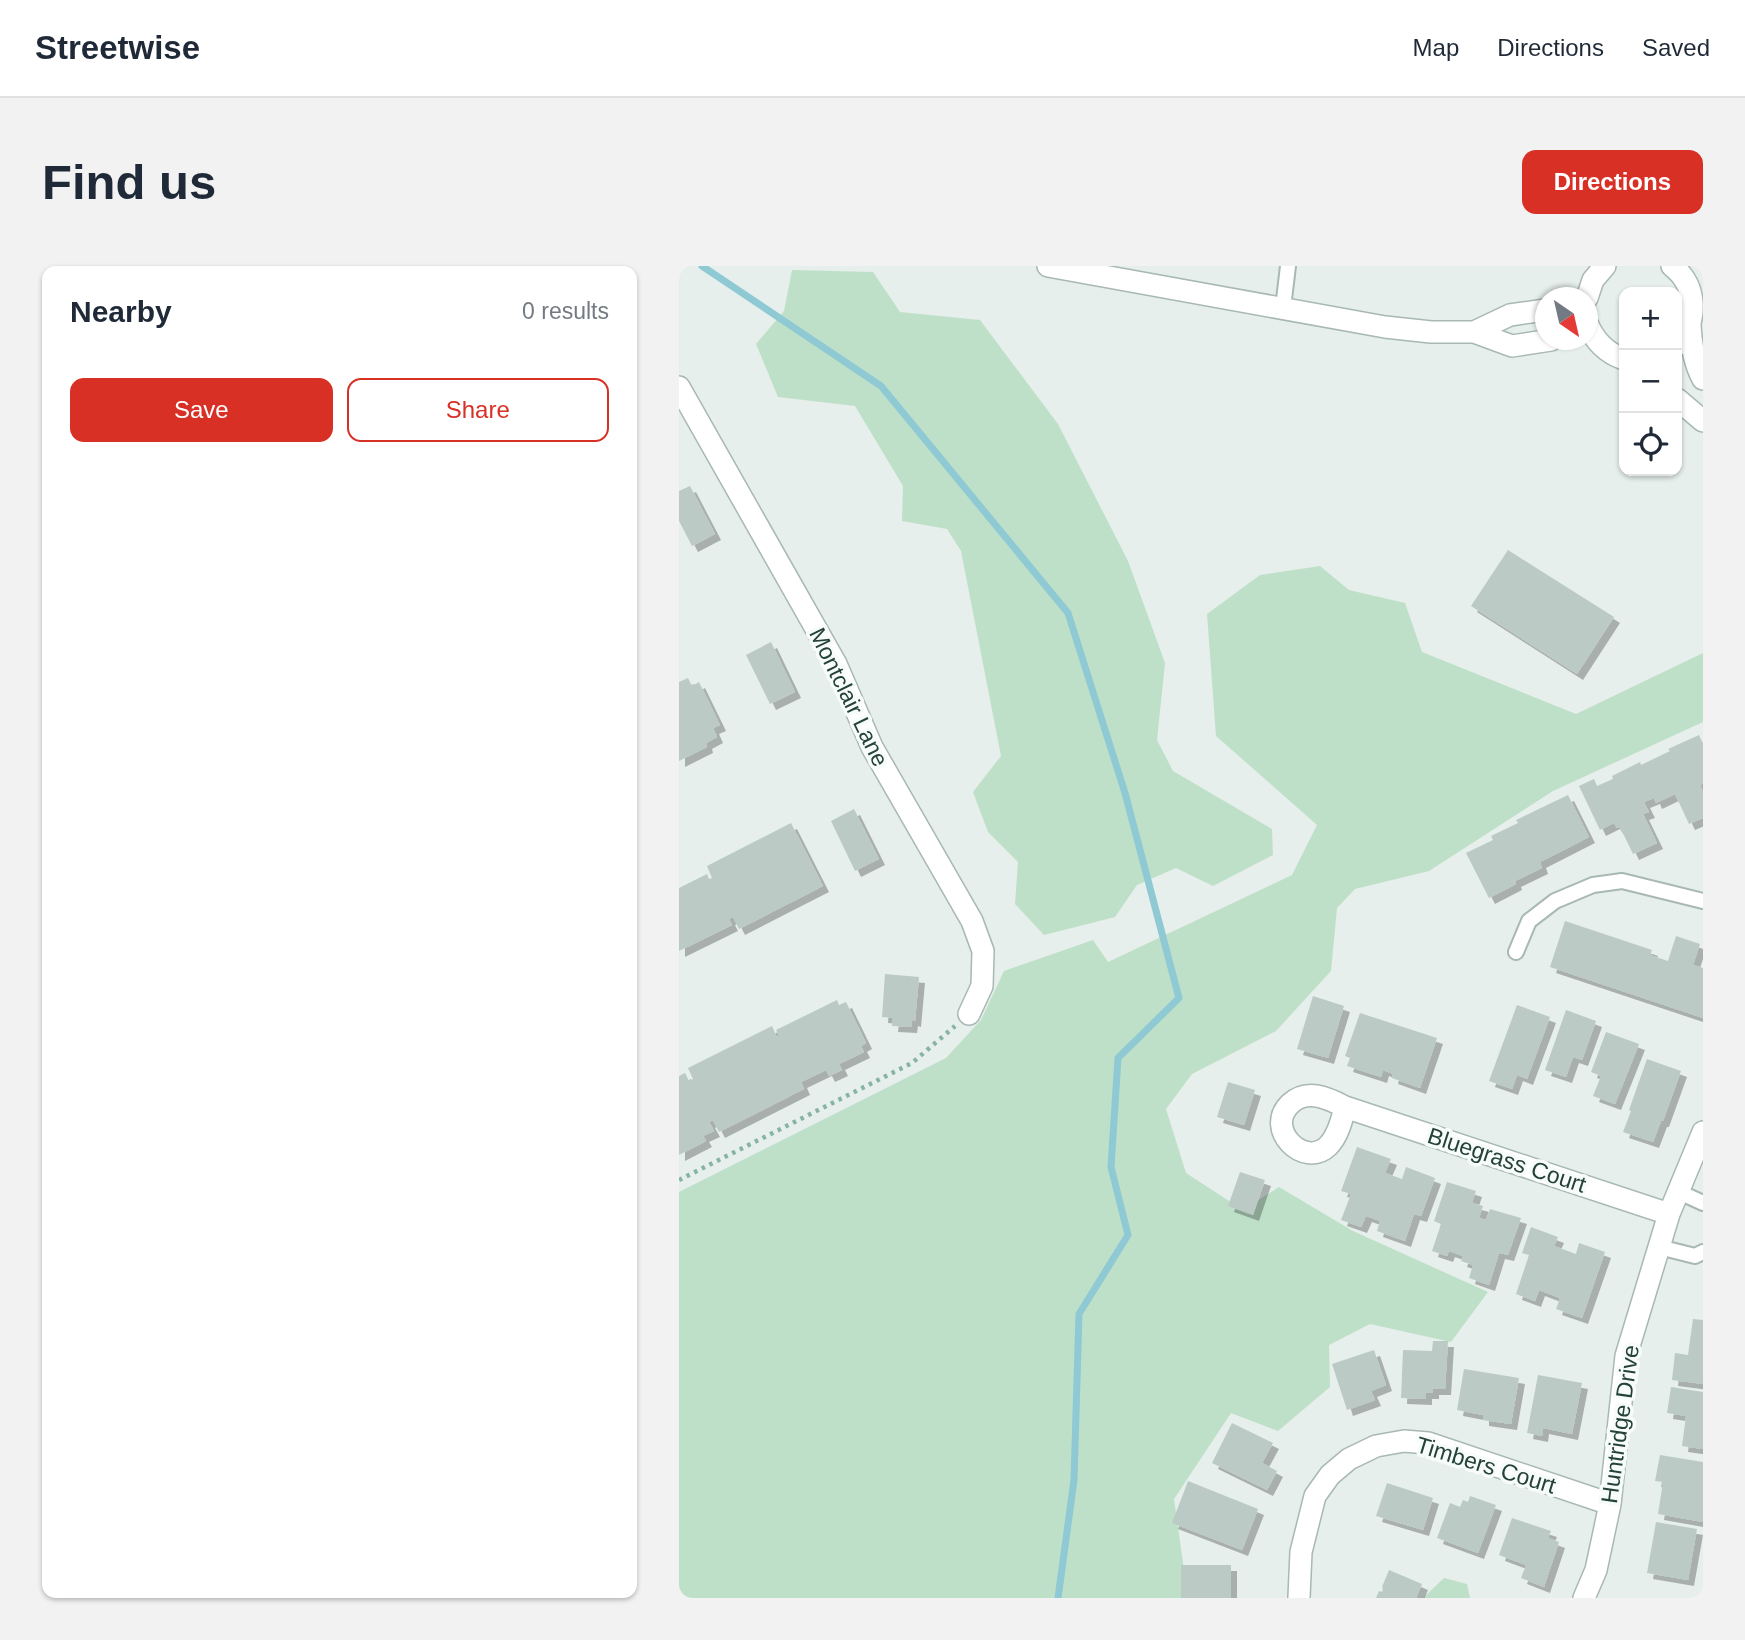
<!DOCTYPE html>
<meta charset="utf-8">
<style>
body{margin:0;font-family:Helvetica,sans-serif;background:#f2f2f3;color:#1f2937}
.controls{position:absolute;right:21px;top:21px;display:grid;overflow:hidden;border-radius:14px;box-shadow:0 2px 5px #0004}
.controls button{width:63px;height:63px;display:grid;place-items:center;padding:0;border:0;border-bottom:2px solid #e0e1e3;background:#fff;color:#1f2937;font:35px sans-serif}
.compass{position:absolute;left:856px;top:21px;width:63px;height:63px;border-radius:50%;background:#fff;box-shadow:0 2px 5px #0004;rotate:146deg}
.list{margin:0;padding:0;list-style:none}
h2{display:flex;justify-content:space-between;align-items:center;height:91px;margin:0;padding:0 28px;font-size:30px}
h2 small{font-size:23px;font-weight:400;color:#747a83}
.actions{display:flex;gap:14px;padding:21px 28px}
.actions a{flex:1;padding:16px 0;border:2px solid #d93025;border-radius:14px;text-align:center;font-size:24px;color:#d93025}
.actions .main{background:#d93025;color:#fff}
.icon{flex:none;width:38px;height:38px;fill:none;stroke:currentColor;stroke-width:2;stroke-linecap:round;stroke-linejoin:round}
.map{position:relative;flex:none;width:1024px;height:1332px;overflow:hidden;border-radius:14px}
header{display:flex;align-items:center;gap:42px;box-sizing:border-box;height:98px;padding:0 35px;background:#fff;border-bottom:2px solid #e0e1e3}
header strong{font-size:33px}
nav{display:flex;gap:38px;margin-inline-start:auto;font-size:24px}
.intro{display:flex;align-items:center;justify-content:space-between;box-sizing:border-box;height:168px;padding:0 42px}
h1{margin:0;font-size:49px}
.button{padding:18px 32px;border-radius:14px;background:#d93025;color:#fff;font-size:24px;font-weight:700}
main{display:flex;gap:42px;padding:0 42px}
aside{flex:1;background:#fff;border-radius:14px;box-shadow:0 2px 5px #0004}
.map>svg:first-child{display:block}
</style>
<header>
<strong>Streetwise</strong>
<nav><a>Map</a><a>Directions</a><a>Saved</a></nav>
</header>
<div class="intro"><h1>Find us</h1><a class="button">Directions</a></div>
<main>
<aside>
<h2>Nearby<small>0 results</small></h2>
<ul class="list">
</ul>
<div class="actions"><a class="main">Save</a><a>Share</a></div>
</aside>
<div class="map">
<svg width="1024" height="1332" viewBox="0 0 1024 1332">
<defs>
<filter id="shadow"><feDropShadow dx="6" dy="6" stdDeviation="0" flood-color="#0004"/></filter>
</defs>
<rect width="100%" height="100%" fill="#e6efeb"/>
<path fill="#bfe0c8" d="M113 4 194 6 221 46 301 54 379 158 449 295 486 397 478 474 494 505 593 563 594 589 534 620 497 602 458 619 436 651 365 669 336 638 339 596 309 566 294 526 322 490 282 285 268 263 223 255 224 220 176 140 99 131 77 78 105 45Z
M641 300 670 324 726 337 743 386 897 448 1024 387V456L874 525 750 605 676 623 658 642 652 705 597 765 513 808 487 843 507 907 564 944 600 921 674 965 809 1026 772 1076 691 1058 650 1079 651 1121 599 1165 552 1147 495 1233 509 1332H0V926L267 792 302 754 325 705 414 674 429 696 613 609 638 559 537 470 528 348 581 309Z
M765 1312 788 1318 791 1332H744Z"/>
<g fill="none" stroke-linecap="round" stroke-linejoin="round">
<path stroke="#8ec9d4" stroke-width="7" d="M23 0 202 120 389 347 446 527 500 732 439 792 432 901 449 969 400 1048 395 1214 379 1332"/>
</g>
<path fill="#bbcac4" filter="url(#shadow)" d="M11 220 36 268 13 280 0 255V225Z
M829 284 935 351 898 408 792 340Z
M92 376 116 426 91 438 67 389Z
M9 412 13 420 20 416 41 459 34 462 38 471 27 477 28 481 0 495V416Z
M1020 469 1024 478V517L1021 519 1024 526V552L1010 558 996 528 977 537 975 532 965 536 970 546 964 548 978 577 954 588 941 561 938 562 935 557 921 564 900 520 915 513 918 520 934 513 933 510 961 496 962 499 991 485 989 483Z
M889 529 910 571 861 596 863 602 836 615 837 618 810 632 787 587 814 574 812 570 839 557 837 554Z
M175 543 200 593 176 605 152 555Z
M112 557 144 620 60 663 54 651 50 653 53 659 0 685V622L28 608 30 613 33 612 28 600Z
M886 655 973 684 971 689 989 695 997 670 1021 678 1014 699 1024 702V752L871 701Z
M206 708 240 711 236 755 233 754 232 761 213 760 214 752 203 751Z
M634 730 665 740 649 792 618 783Z
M158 734 160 739 167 736 187 777 182 780 185 786 160 798 163 804 150 810 147 804 122 816 125 823 40 866 34 854 30 856 35 865 24 870 27 875 0 889V810L6 807 10 815 14 813 9 802 93 760 98 771 100 769 97 764Z
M838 739 871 751 848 813 838 809 833 823 810 815Z
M887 744 917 755 903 794 894 791 887 811 866 804Z
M681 747 758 772 741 822 713 812 714 808 704 804 702 811 668 800 671 792 666 790Z
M927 766 960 778 936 838 914 830 922 810 912 806Z
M968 793 1002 805 984 855H982L974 876 944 866 952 845 950 844Z
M549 816 576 824 565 859 538 851Z
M678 881 712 893 706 907 723 913 727 901 756 912 742 950 735 948 726 975 698 965 701 955 687 950 682 961 662 954 672 928 662 925Z
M561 906 586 914 574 949 549 940Z
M768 916 797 925 793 937 804 940 800 952 807 954 811 943 842 952 829 989 820 987 810 1019 790 1012 794 999 782 995 784 990 770 985 768 990 753 985 762 958 755 955Z
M852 961 879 971 875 980 897 988 900 977 926 986 903 1052 877 1043 881 1032 860 1024 856 1035 837 1028 850 989 843 987Z
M1014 1053 1024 1054V1118L993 1114 996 1087 1009 1089Z
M754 1075H769L766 1123H754V1127H747V1133L722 1132 724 1084 753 1085Z
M695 1084 707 1119 692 1125 696 1134 668 1144 653 1098Z
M785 1103 840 1112 832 1158 804 1154V1149L778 1144Z
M859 1109 903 1117 893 1168 864 1162 863 1170 848 1167Z
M992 1121 1024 1126V1183L1003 1180 1007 1150 988 1147Z
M553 1157 594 1177 583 1197 598 1205 588 1224 533 1197Z
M981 1189 1024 1196V1256L979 1248 984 1216 976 1215Z
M509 1215 579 1243 563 1284 493 1257Z
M708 1217 754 1232 744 1264 697 1250Z
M791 1230 817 1239 799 1287 758 1272 771 1237 781 1241 784 1234 789 1236Z
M833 1252 872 1265 869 1272 880 1276 865 1321 842 1312 847 1299 820 1289Z
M977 1256 1018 1263 1009 1314 968 1307Z
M502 1299H552V1332H502Z
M710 1304 743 1318 737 1332H697L700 1325 703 1326 704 1322 703 1321Z"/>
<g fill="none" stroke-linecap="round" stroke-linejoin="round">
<g stroke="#a8b8b2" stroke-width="18">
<path id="service" d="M604 42 609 0
M837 686 850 655 876 635 914 619 943 615 1024 635
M1000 926 1024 937
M980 981 1016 990 1024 986"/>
</g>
<g stroke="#a8b8b2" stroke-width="24">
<path id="minor" d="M1011 59C1012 78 1015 97 1024 113
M0 121 157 398 193 481 293 655 304 685 303 720 290 748
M998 133 1024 155
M666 841C663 854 659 870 649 880 625 903 585 863 611 838 628 822 649 832 666 841L990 948
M620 1331 622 1286 636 1230 651 1209 670 1193 697 1180 725 1175 749 1177 931 1238
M905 1332 917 1304 931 1238 947 1090 990 948 1024 866"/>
</g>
<g stroke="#a8b8b2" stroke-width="24">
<path id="tertiary" d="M369 0 706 61 752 66H795L833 80 872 74
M993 0C1019 20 1019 56 998 79
M908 32 914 14 926 0
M908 57C915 74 927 87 945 93
M795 66 831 49 866 44"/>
</g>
<path stroke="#86b3a5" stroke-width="4.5" stroke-dasharray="3.5 5" stroke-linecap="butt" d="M0 914 233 797 276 760"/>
<use href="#service" stroke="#fff" stroke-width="14"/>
<use href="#minor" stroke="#fff" stroke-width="21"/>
<use href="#tertiary" stroke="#fff" stroke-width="21"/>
</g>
<g text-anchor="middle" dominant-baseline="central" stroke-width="7" stroke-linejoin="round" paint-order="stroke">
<g font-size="23" fill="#24423a" stroke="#f7fbf9">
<text transform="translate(170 431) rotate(64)">Montclair Lane</text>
<text transform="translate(828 894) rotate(18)">Bluegrass Court</text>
<text transform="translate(941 1158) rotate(-82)">Huntridge Drive</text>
<text transform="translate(807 1199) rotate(17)">Timbers Court</text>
</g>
</g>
</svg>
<div class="controls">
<button>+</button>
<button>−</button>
<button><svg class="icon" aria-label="locate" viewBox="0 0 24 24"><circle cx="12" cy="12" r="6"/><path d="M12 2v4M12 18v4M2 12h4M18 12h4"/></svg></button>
</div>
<svg class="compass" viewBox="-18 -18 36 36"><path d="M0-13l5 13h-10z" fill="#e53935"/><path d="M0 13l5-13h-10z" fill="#747a83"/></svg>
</div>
</main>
